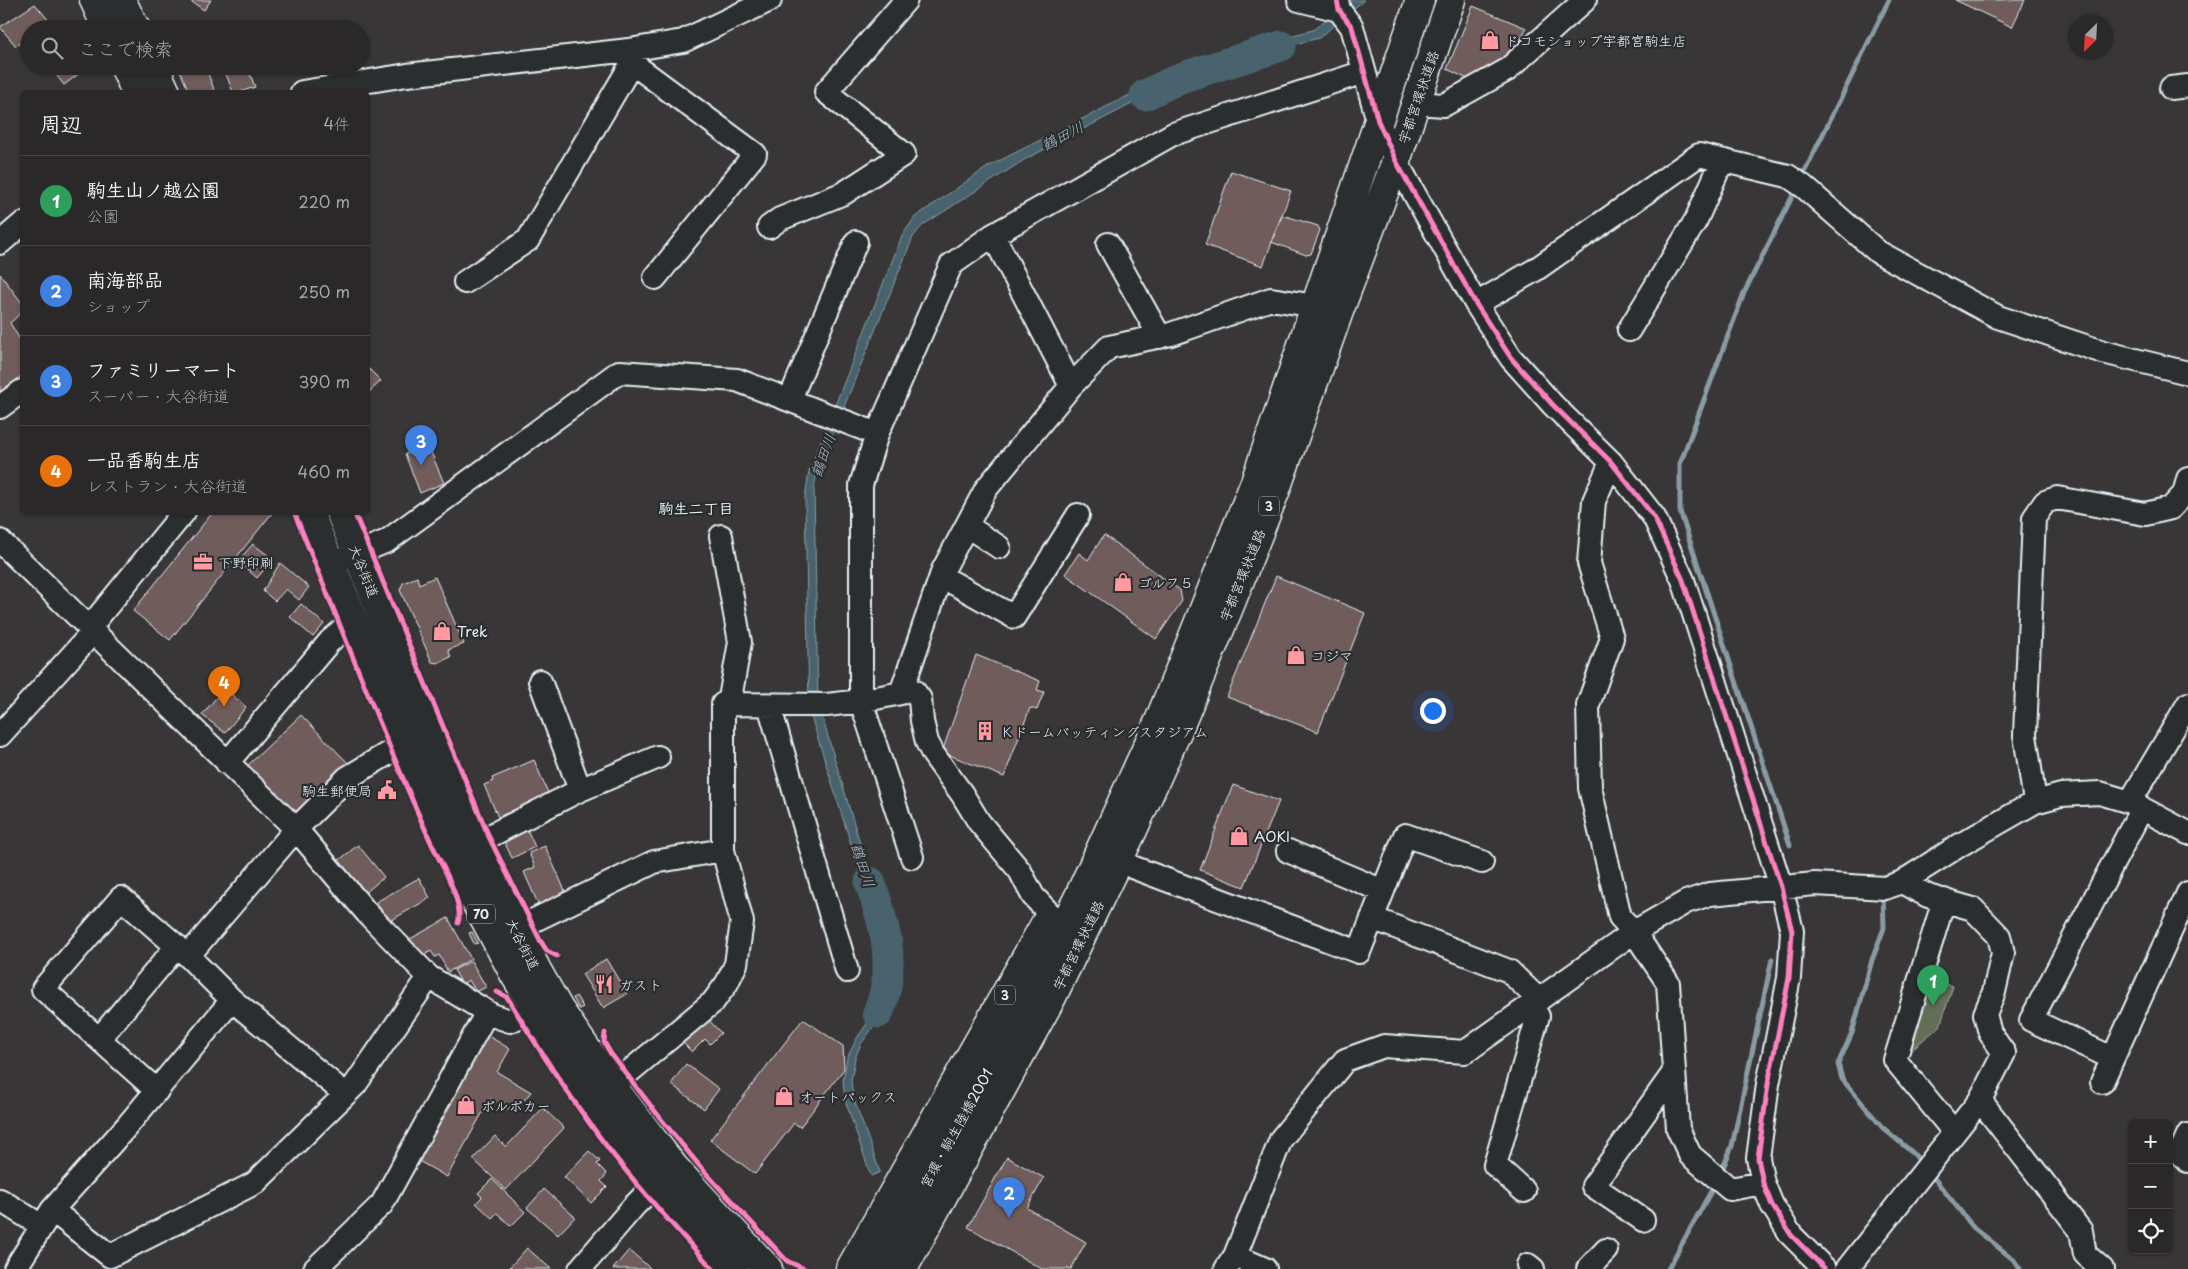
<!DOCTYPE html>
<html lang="ja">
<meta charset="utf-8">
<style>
body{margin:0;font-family:"Playpen Sans","Klee One",sans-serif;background:#323031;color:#f1f3f6}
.controls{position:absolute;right:15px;bottom:15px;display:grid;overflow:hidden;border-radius:8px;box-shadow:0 1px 4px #0004}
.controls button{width:45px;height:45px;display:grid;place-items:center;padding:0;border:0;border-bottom:1px solid #464446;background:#2a2829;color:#f1f3f6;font:25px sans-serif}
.compass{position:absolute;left:2068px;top:15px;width:45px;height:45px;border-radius:50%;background:#2a2829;box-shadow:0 1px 4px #0004;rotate:204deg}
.you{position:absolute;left:1432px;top:710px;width:18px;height:18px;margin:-12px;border:4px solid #fff;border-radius:50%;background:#1a73e8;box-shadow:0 0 0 8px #1a73e833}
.badge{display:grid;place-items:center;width:32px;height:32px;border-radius:50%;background:#ea580c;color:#fff;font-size:16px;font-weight:700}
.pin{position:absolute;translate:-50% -41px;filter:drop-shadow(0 1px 2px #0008)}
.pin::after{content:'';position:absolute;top:26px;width:18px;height:15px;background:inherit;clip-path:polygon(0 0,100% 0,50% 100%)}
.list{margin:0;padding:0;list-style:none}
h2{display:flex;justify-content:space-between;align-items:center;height:65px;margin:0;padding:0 20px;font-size:21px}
h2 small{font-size:16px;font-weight:400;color:#a5a6a8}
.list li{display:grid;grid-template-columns:32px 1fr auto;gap:15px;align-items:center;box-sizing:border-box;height:90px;padding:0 20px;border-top:1px solid #464446}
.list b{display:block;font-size:19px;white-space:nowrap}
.list p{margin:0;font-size:16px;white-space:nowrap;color:#a5a6a8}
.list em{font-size:16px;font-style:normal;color:#a5a6a8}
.icon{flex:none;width:28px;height:28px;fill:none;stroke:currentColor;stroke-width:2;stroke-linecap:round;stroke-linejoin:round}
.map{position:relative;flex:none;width:2188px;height:1269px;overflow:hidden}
.search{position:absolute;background:#2a2829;box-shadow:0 1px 4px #0004;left:20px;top:20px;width:350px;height:55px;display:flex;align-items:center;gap:12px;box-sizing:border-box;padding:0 18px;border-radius:28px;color:#a5a6a8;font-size:19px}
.panel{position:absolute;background:#2a2829;box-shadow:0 1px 4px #0004;left:20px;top:90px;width:350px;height:425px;border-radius:8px}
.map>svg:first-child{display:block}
</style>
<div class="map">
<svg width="2188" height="1269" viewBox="0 0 2188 1269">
<rect width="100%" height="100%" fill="#383637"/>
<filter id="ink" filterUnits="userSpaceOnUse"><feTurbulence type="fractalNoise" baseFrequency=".02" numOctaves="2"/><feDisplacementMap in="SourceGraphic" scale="10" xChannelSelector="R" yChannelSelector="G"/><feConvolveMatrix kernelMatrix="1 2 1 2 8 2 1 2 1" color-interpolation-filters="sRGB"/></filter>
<g filter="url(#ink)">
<path fill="#636e55" stroke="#a6b0a6" d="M1928 979 1953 986 1940 1026 1906 1054Z"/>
<path fill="#49636e" stroke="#899ca5" d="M1350 0H1364L1319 38 1197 70 1024 160 923 225 913 237 817 473 814 488 818 703 882 917 888 963 890 983 887 999 877 1022 861 1044 855 1058 851 1082 853 1097 880 1172 871 1176 845 1100 843 1081 847 1058 857 1038 873 1015 881 995 883 975 875 921 809 710 805 497 809 471 902 236 915 217 989 166 1183 68 1219 54 1313 30Z"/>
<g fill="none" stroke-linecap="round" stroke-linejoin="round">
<path stroke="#899ca5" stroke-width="5" d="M1801 179 1889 0
M1790 845 1680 511V464L1744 293 1796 189
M1881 894 1883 895 1884 928 1872 960 1852 1033 1838 1064 1842 1079 1882 1127 1914 1154 1923 1165
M1930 1173 1973 1227 2013 1259 2020 1269
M1720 1175 1732 1146 1772 959
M1668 1269 1715 1184"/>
<path stroke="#49636e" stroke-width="31" d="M1145 95 1180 78 1281 46
M870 882C885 927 898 966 878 1013"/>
</g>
<path fill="#6f5c5a" stroke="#e8f1f8" d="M189 0H211L204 10Z
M1955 0H2025L2012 27Z
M35 4 56 29H29V41L26 38 16 46 0 27Z
M1473 6 1526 28 1516 52 1474 82 1447 69Z
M49 66H87L88 67 64 85Z
M178 66H205L215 92H189Z
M247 66 255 87 240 92H233L226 74Z
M1231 171 1291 191 1263 266 1205 245Z
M1282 215 1318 226 1320 230 1311 254 1306 255 1271 242Z
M0 274 22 303V312L10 323 22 343V375L0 394Z
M368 368 381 381 368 393Z
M428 445 444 483 420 493 405 454Z
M213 512H273L170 640 133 611Z
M1104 535 1180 590 1182 601 1156 639 1065 574 1079 553 1088 560Z
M253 544 273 559 257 578 238 561Z
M280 563 309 587 299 600 286 589 275 601 263 591Z
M1276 576 1365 613 1318 732 1227 697Z
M417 577 419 584 435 577 464 644 448 650 451 657 437 663 432 662 400 590 403 583Z
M301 604 324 624 313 637 290 617Z
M976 655 1040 681 1037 690 1044 692 1037 710 1030 708 1004 777 942 752Z
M224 688 246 707 225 733 202 715Z
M301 715 349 764 294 817 246 767Z
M534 760 549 795 498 817 484 785 493 781 492 778Z
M1233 785 1279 801 1244 887 1200 870Z
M525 825 535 847 512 858 502 837Z
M358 845 384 877 365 893 338 861Z
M545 846 566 893 539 906 524 872 535 867 529 853Z
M419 878 430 898 388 922 376 902Z
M448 918 471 959 448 972 439 955 435 957 431 951 421 957 410 939Z
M472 932 478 943 474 944 469 933Z
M606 959 627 994 603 1008 582 974Z
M471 961 486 987 476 992 469 980 462 984 454 970Z
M576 996 583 1007 579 1009 573 998Z
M702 1013 721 1033 710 1044 705 1039 692 1052 677 1037Z
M803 1019 843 1046 844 1069 800 1127 794 1123 755 1174 710 1140Z
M485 1034 510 1049 497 1072 531 1092 514 1112 490 1099 447 1177 415 1159Z
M686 1064 719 1089 704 1109 671 1084Z
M543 1108 564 1128 506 1190 473 1159 495 1136 506 1147Z
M589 1151 600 1161 597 1164 607 1174 601 1181 607 1187 591 1203 564 1177Z
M1007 1157 1044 1178 1027 1208 1086 1242 1071 1269H1042L968 1227Z
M492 1179 525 1212 511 1226 497 1213 492 1218 476 1203 482 1197 478 1193Z
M544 1189 575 1217 558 1235 527 1208Z
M527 1248 551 1269H512L510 1267Z
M629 1250 651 1269H613Z"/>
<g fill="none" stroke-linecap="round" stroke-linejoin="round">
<g stroke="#e8f1f8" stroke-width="26">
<path id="minor" d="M1299 0 1339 10
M1337 0 1339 10 1352 27 1378 121 1396 161 1476 304 1511 358 1553 405 1611 462 1654 517 1683 580 1781 887 1792 931 1789 978 1768 1084 1758 1158 1763 1183 1772 1205 1791 1235 1825 1269
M629 50 632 63 755 154 655 278
M2171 88 2188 86
M302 92 407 75 629 50 683 41 770 0
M1416 103 1444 105 1507 70 1585 0
M769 227 780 219 844 193 904 154 826 92 906 0
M993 235 1071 386
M0 243 22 224
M1108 244 1160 337
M465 282 528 240 632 63
M1476 304 1535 270 1699 155 1788 176 1803 186 1878 252 1998 317 2103 352 2188 373
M1629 330 1696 220 1722 161
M790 399 856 242
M0 407 22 391
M877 434 861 485V701L912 857
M1611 462 1594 501 1589 563 1612 638 1588 705 1590 788 1620 917 1634 932 1668 983 1678 1129 1690 1155 1730 1189 1763 1183
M967 526 999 547
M721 536 740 642 729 704
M0 541 296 829 367 913 429 977 492 1015 510 1021 535 1009
M341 560 387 541 619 372 737 380 877 434 951 265 993 235 1173 134 1364 72
M941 576 1014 617 1078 515
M90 627 184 512
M540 681 580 790
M903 687 914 691 920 699 922 721 927 742 933 754 962 794 979 822 1020 871 1033 896 1050 914
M769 705 847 971
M0 735 94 631
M227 763 330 641 343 630 356 625
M2035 802 2025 735 2034 518 2045 502 2057 498 2145 514 2171 508 2184 494 2188 479
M2130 802 2188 704
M476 843 580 790 658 757
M1288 851 1383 891
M1132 867 1359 952 1405 835 1482 862
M1944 900 1895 1060 1954 1132
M1372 918 1509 971 1539 1000
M516 929 654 862 723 850
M232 1000 345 1094
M99 1039 177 946
M2112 1058 2031 1020 2142 808
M2102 1082 2188 893
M612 1086 713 1002 727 983 736 964 742 922 723 850V704L827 705 861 701 901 693 943 570 986 489 1071 386 1109 347 1171 334 1271 299 1316 306
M157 1091 43 989 121 898 188 956
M1980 1100 2081 1231 2085 1254 2102 1269
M2188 1135 2180 1153 2188 1161
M1524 1191 1495 1165 1538 1016 1530 1006
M0 1200 42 1226
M52 1210 110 1256 255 1183 355 1085 429 977
M1643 1220 1593 1186 1674 1072
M1235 1256 1265 1269
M1528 1265 1533 1269
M15 1269 52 1210 127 1126 232 1000 188 956 296 829 347 778 392 751 422 738
M315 1269 382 1204 487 1012
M580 1269 634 1206 668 1172
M1226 1269 1235 1256 1281 1139 1345 1060 1384 1046 1465 1052 1634 932 1686 902 1710 894 1815 884 1885 888 1902 882 1960 845 2035 802 2061 795 2100 793 2130 802 2188 833
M1588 1269 1606 1250
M1847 1269 1980 1100 2004 1053 1990 1033 1985 1014 1994 992 2003 953 1999 936 1973 909 1928 896 1902 882"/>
</g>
<g stroke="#e8f1f8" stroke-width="31">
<path id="major" d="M94 0 107 29
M121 0 136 29
M124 66 136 92
M154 66 166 92
M309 512 457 867 513 972 553 1039 613 1129 655 1183 734 1269
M340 512 476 843 516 929 539 974 559 1009 612 1086 674 1167 768 1269
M850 1269 1046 922
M878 1269 1033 987 1079 896 1159 721 1255 482 1420 0
M903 1269 1052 997 1133 830 1178 730 1230 605 1275 492 1338 314 1396 161 1451 0"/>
</g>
<use href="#minor" stroke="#2a2d2e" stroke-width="22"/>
<use href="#major" stroke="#2a2d2e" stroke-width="28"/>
<g stroke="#2a2d2e" stroke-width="8">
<path id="cycleway" d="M1337 0 1339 10 1352 27 1378 121 1396 161 1476 304 1511 358 1553 405 1611 462 1654 517 1683 580 1781 887 1792 931 1789 978 1768 1084 1758 1158 1763 1183 1772 1205 1791 1235 1825 1269
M294 512C339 621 381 732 429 838 438 859 465 902 458 923
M354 512 489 837 540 940 547 951 557 956
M497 992 507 997C539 1050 573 1103 611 1152 643 1193 678 1231 713 1269
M605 1033 604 1042 611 1054 661 1119 703 1170 787 1261 805 1269"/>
</g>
<use href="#cycleway" stroke="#ff80c0" stroke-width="5"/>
</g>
</g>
<defs>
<g id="shop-bare" transform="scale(1.5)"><path d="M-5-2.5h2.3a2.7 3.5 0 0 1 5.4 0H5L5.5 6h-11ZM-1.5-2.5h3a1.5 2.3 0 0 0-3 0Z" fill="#ff9aa2" stroke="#2a2d2e" stroke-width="2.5" paint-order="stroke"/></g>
<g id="office-bare" transform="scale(1.5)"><path d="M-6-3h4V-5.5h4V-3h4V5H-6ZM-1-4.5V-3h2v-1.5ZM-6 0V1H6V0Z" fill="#ff9aa2" stroke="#2a2d2e" stroke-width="2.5" paint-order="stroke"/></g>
<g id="building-bare" transform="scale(1.5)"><path d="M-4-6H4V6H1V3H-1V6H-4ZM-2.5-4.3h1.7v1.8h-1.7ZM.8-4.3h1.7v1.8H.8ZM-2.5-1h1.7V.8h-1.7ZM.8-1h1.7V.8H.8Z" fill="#ff9aa2" stroke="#2a2d2e" stroke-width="2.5" paint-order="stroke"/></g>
<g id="civic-bare" transform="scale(1.5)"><path d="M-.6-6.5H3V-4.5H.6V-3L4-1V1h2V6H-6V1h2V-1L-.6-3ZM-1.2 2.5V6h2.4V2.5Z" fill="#ff9aa2" stroke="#2a2d2e" stroke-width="2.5" paint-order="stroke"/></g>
<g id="restaurant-bare" transform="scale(1.5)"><path d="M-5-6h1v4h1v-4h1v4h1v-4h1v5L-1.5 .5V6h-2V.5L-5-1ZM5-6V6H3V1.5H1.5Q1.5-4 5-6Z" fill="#ff9aa2" stroke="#2a2d2e" stroke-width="2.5" paint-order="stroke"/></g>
</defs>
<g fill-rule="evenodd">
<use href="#shop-bare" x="1490" y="40"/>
<use href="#office-bare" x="203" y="562"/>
<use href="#shop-bare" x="1123" y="582"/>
<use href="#shop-bare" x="442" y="631"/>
<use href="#shop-bare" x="1296" y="655"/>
<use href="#building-bare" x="985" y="731"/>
<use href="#civic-bare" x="387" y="790"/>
<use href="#shop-bare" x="1239" y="836"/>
<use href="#restaurant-bare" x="604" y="984"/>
<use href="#shop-bare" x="784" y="1096"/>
<use href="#shop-bare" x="466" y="1105"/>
</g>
<g text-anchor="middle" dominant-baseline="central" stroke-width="4.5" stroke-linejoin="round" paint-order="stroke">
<g fill="#2a2d2e" stroke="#afb6bb" stroke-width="1">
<rect x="1259" y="496.5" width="20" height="19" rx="4"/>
<rect x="467" y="904.5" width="28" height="19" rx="4"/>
<rect x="995" y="985.5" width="20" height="19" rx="4"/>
</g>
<g font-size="12" font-weight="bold" fill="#e8f1f8">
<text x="1269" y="506">3</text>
<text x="481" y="914">70</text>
<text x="1005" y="995">3</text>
</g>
<g font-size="14" fill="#e8f1f8" stroke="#2a2d2e" text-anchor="start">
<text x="1505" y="40">ドコモショップ宇都宮駒生店</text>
<text x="218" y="562">下野印刷</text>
<text x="1138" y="582">ゴルフ５</text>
<text x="457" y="631">Trek</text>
<text x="1311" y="655">コジマ</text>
<text x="1000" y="731">Ｋドームバッティングスタジアム</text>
<text x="372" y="790" text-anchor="end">駒生郵便局</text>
<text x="1254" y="836">AOKI</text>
<text x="619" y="984">ガスト</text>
<text x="799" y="1096">オートバックス</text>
<text x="481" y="1105">ボルボカー</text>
</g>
<g font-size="14" fill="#e8f1f8" stroke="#2a2d2e">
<text transform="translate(1418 97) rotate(-71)">宇都宮環状道路</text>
<text transform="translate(364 571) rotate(68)">大谷街道</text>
<text transform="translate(1242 575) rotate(-68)">宇都宮環状道路</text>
<text transform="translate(523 944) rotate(63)">大谷街道</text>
<text transform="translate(1078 945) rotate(-64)">宇都宮環状道路</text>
<text transform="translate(956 1128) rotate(-61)">宮環・駒生陸橋2001</text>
</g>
<g font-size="15" font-style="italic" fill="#a8b8c1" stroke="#2a2d2e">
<text transform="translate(1062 135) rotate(-27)">鶴田川</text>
<text transform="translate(822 455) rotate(-70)">鶴田川</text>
<text transform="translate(864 865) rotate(72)">鶴田川</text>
</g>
<g font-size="15" font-weight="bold" fill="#e8f1f8" stroke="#2a2d2e">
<text x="696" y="507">駒生二丁目</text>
</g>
</g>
</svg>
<div class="controls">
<button>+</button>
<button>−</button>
<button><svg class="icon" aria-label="locate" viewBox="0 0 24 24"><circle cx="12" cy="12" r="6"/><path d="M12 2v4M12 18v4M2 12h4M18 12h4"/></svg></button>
</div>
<svg class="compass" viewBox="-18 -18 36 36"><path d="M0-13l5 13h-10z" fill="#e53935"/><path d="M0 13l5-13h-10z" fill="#a5a6a8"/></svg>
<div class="you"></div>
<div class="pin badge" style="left:1933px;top:1006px;background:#2e9e5b">1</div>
<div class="pin badge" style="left:1009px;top:1218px;background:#3f7fe0">2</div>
<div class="pin badge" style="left:421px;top:466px;background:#3f7fe0">3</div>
<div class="pin badge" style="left:224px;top:707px;background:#e8710a">4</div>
<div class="search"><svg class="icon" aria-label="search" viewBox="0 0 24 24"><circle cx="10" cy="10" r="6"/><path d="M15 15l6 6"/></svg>ここで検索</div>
<section class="panel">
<h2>周辺<small>4件</small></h2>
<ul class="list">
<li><span class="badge" style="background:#2e9e5b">1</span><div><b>駒生山ノ越公園</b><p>公園</p></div><em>220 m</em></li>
<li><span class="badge" style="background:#3f7fe0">2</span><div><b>南海部品</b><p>ショップ</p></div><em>250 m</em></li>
<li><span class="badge" style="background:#3f7fe0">3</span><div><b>ファミリーマート</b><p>スーパー · 大谷街道</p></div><em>390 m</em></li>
<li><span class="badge" style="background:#e8710a">4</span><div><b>一品香駒生店</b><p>レストラン · 大谷街道</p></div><em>460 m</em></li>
</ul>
</section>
</div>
